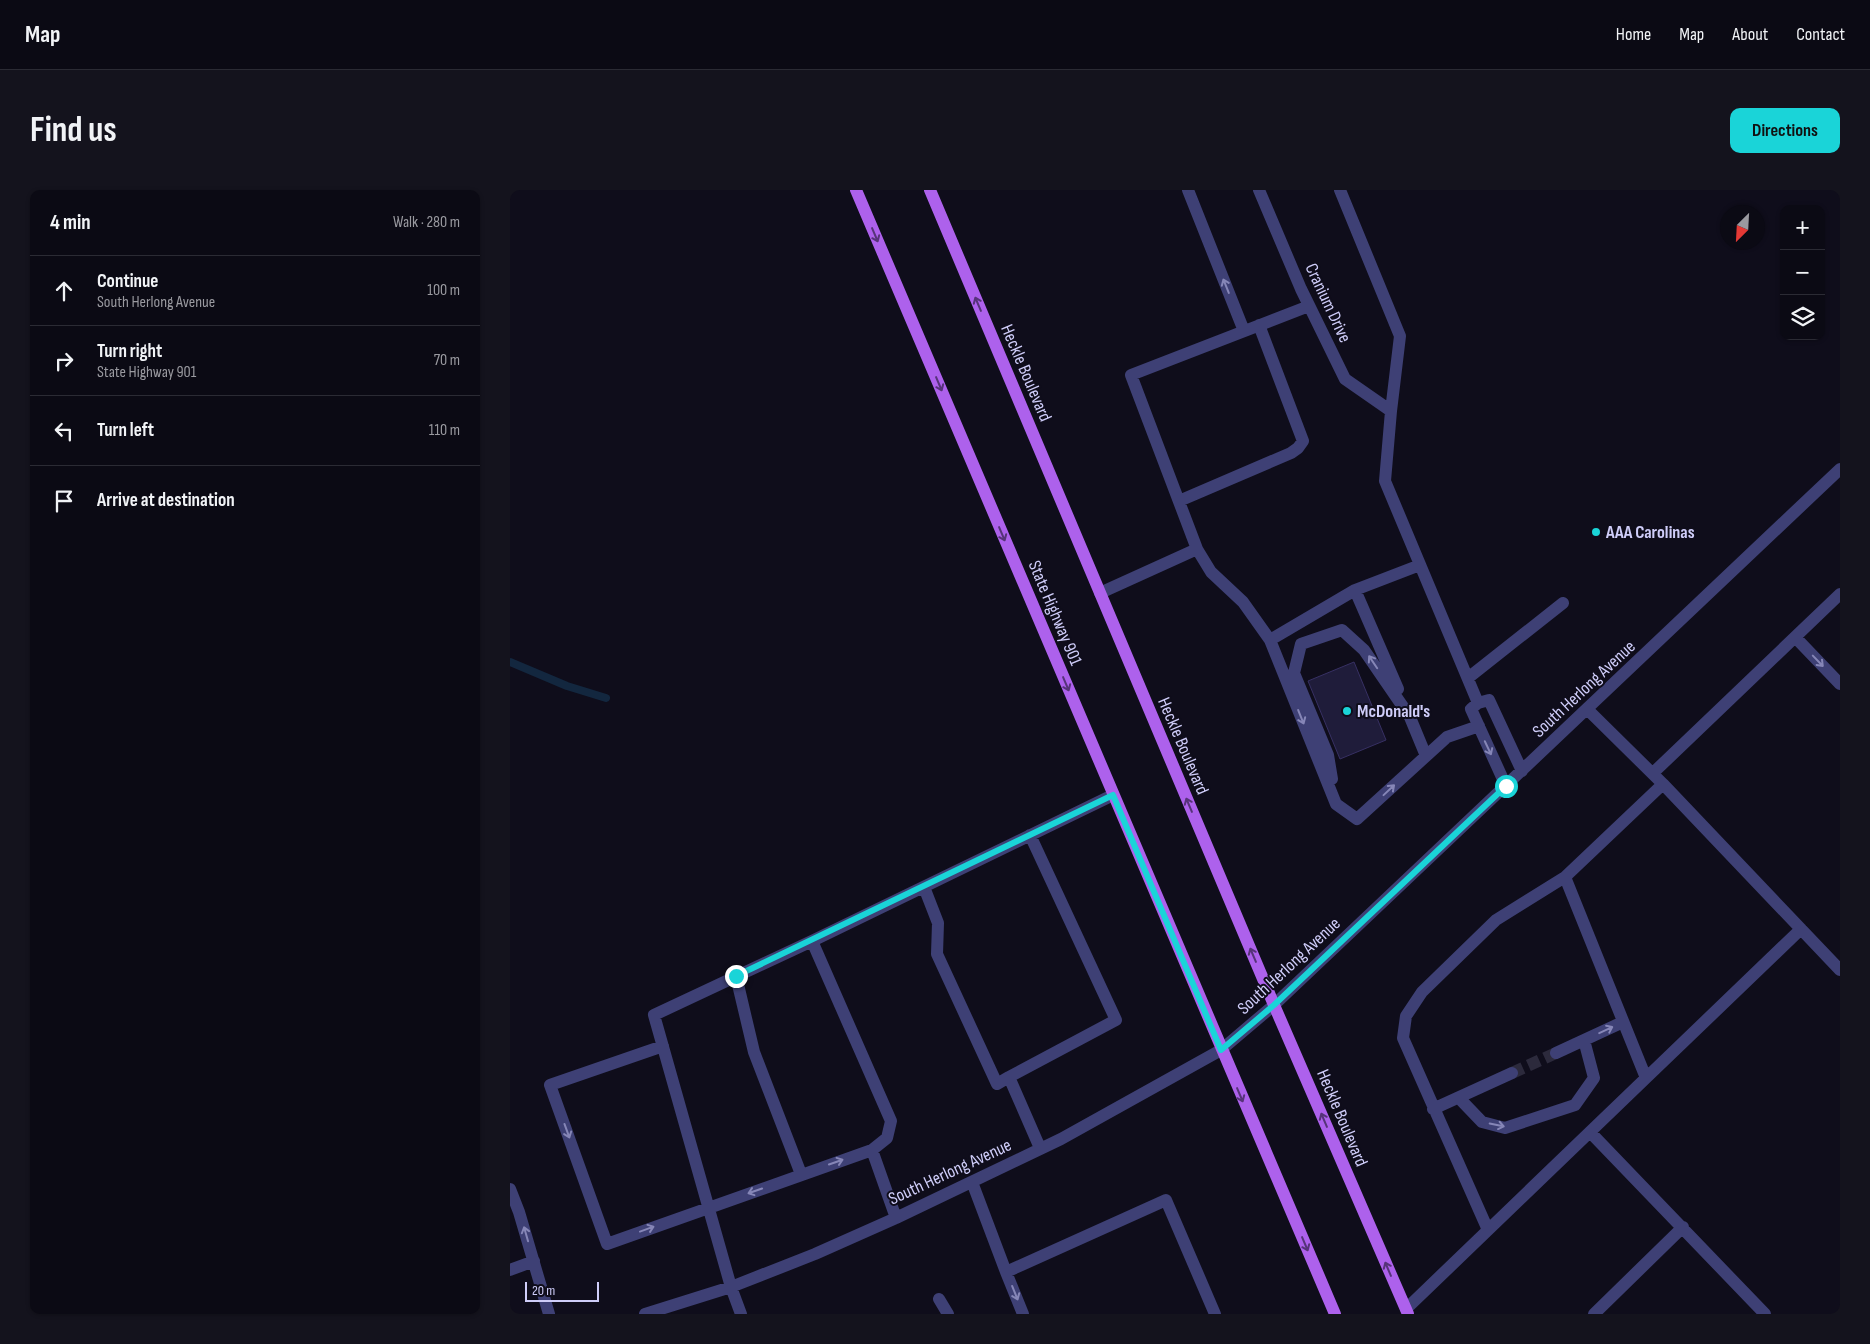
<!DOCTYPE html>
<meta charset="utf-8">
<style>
body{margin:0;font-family:"Sofia Sans Condensed",sans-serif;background:#14131d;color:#f1f3f6}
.controls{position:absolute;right:15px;top:15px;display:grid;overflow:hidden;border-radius:10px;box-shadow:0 1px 4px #0004}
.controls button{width:45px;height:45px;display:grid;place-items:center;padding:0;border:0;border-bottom:1px solid #2b2b34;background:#0b0a14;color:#f1f3f6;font:25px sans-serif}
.compass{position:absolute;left:1210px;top:15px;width:45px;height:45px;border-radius:50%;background:#0b0a14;box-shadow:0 1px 4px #0004;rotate:204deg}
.scale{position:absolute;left:15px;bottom:12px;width:74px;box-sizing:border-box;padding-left:5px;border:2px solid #cfcdf9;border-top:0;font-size:14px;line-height:18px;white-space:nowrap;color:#cfcdf9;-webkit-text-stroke:4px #0f0d1b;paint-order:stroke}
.stop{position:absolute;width:15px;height:15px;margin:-11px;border:4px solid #1ad4d8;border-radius:50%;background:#fff}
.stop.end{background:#1ad4d8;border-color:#fff;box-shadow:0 1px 5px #0008}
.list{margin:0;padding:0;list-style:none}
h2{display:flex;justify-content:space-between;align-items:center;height:65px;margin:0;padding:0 20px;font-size:21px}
h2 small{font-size:16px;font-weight:400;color:#9a9aa0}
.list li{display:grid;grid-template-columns:32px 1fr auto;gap:15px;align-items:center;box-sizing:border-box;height:70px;padding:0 20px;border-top:1px solid #2b2b34}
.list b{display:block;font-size:19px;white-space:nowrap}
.list p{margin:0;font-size:16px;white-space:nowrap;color:#9a9aa0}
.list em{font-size:16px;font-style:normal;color:#9a9aa0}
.icon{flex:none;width:28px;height:28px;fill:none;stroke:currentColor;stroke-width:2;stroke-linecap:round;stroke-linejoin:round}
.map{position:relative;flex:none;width:1330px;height:1124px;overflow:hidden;border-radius:10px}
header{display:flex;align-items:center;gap:30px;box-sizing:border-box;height:70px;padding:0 25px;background:#0b0a14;border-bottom:1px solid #2b2b34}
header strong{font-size:24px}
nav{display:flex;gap:28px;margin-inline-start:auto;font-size:18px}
.intro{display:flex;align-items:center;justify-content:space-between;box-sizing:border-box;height:120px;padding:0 30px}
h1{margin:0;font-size:35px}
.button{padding:12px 22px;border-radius:10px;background:#1ad4d8;color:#111;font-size:18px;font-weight:700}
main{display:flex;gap:30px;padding:0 30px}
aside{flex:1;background:#0b0a14;border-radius:10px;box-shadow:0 1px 4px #0004}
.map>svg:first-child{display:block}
</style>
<header>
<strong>Map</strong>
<nav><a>Home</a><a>Map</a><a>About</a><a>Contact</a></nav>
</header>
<div class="intro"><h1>Find us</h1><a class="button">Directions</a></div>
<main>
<aside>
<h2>4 min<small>Walk · 280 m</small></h2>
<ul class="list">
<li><svg class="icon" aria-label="ahead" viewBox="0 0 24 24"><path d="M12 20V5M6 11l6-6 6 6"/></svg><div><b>Continue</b><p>South Herlong Avenue</p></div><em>100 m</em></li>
<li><svg class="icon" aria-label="right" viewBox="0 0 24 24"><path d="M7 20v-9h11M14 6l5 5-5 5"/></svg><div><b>Turn right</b><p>State Highway 901</p></div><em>70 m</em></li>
<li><svg class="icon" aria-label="left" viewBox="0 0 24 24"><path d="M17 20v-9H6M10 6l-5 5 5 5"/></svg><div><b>Turn left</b></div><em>110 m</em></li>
<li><svg class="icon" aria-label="arrive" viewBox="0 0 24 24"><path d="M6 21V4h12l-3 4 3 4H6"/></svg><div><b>Arrive at destination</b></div></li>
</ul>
</aside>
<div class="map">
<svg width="1330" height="1124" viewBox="0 0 1330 1124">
<rect width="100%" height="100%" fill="#0f0d1b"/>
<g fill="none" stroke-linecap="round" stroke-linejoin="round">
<path stroke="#13273f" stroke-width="8" d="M0 472 57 496 96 508"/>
</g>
<path fill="#1f1c3a" stroke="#373063" d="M844 472 876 550 830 569 798 491Z"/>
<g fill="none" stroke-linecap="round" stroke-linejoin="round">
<path stroke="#2c2a3c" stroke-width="12" stroke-dasharray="12 6" stroke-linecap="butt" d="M1002 883 1046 863"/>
<path stroke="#3e4075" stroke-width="12" d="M678 0 734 141
M749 0 791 99 835 189 881 221
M830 0 890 146 881 221 875 291 968 513
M669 311 781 263 788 258 793 251 749 135
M687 359 621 185 799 116
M845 400 888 499
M590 403 687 359 701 382 733 412 760 450 826 614 847 629 937 547 969 536
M1285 447 1330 494
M760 450 845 400 910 375
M958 488 1053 413
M897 520 916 566
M1143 583 1330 404
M822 589 818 565 784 483 791 454 832 440 854 460 900 527
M1153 594 1330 780
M996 596 961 519 968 513 979 510 1012 581
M520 645 606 830 499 887 530 958
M414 697 428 733 427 764 487 894 499 887
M226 786 244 862 291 984
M153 856 40 895 97 1054 362 960 377 948 381 931 302 751
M1046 863 1113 832
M1136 888 1291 739
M949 908 972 932 995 938 1065 915 1084 888 1074 850
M923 919 1002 883
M1080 942 1255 1124
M362 960 386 1028
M462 992 496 1082 656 1010 705 1124
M0 999 9 1022 39 1124
M978 1040 893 848 896 826 912 802 986 730 1055 687
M0 1080 24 1071
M496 1082 513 1124
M429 1109 438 1124
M896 1119 1136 888 1055 687 1153 594 1077 519
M135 1124 221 1097 305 1064 386 1028 551 949 711 860 764 815 1330 279
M231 1124 221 1097 144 825 302 751 603 605
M1084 1124 1173 1037"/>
<path stroke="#ad61ec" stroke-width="12" d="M346 0 825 1124
M420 0 764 815 898 1124"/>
</g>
<defs><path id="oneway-shaft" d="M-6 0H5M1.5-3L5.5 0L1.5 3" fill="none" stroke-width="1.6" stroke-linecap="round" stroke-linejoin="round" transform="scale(1.25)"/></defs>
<g stroke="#563379">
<use href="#oneway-shaft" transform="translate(365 45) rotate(67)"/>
<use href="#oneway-shaft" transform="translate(468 114) rotate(-113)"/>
<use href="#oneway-shaft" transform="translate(429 194) rotate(67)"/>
<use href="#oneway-shaft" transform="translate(492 344) rotate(67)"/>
<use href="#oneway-shaft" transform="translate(556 494) rotate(67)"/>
<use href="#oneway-shaft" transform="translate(679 615) rotate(-113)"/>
<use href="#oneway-shaft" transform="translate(743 765) rotate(-113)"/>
<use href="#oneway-shaft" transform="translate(730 905) rotate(67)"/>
<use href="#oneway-shaft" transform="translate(814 930) rotate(-113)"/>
<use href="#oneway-shaft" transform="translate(795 1054) rotate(67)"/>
<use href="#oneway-shaft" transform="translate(878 1079) rotate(-113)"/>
</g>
<g stroke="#8686b7">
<use href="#oneway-shaft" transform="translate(716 96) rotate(-112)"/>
<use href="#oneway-shaft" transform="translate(1308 471) rotate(46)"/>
<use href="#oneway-shaft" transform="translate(863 472) rotate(-124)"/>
<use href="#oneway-shaft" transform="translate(791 527) rotate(68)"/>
<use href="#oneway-shaft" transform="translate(978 558) rotate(65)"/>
<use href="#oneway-shaft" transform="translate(879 600) rotate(-43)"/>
<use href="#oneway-shaft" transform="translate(1096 840) rotate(-25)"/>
<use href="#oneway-shaft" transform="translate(987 935) rotate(12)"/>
<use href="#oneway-shaft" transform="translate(57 941) rotate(70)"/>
<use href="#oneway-shaft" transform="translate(326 972) rotate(-19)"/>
<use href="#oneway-shaft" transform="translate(245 1001) rotate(161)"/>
<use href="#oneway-shaft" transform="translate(137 1039) rotate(-20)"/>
<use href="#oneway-shaft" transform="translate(16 1044) rotate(-106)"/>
<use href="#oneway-shaft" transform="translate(505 1103) rotate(68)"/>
</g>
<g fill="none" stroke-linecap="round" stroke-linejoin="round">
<path stroke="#1ad4d8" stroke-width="6" d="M226 786 603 605 711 860 764 815 996 596"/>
</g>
<g fill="#1ad4d8" stroke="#0f0d1b" stroke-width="2">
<circle cx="1086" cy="342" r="5"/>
<circle cx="837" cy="521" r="5"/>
</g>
<g text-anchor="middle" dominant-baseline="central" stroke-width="4" stroke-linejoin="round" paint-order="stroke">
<g font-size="18" fill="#cfcdf9" stroke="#0f0d1b">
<text transform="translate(818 113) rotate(65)">Cranium Drive</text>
<text transform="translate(516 183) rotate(67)">Heckle Boulevard</text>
<text transform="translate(545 423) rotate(67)">State Highway 901</text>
<text transform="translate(1074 499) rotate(-43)">South Herlong Avenue</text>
<text transform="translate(673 556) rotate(67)">Heckle Boulevard</text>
<text transform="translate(779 776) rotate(-43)">South Herlong Avenue</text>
<text transform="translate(832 928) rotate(67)">Heckle Boulevard</text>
<text transform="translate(440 982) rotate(-25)">South Herlong Avenue</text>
</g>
<g font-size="18" font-weight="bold" fill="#cfcdf9" stroke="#0f0d1b" text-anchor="start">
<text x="1096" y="342">AAA Carolinas</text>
<text x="847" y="521">McDonald's</text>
</g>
</g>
</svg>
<div class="controls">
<button>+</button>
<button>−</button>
<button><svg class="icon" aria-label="layers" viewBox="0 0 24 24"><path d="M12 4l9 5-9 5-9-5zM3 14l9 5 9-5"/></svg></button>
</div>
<svg class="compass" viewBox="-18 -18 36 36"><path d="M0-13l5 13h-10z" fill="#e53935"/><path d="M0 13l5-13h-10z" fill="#9a9aa0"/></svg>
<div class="scale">20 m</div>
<div class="stop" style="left:996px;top:596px"></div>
<div class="stop end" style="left:226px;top:786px"></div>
</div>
</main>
